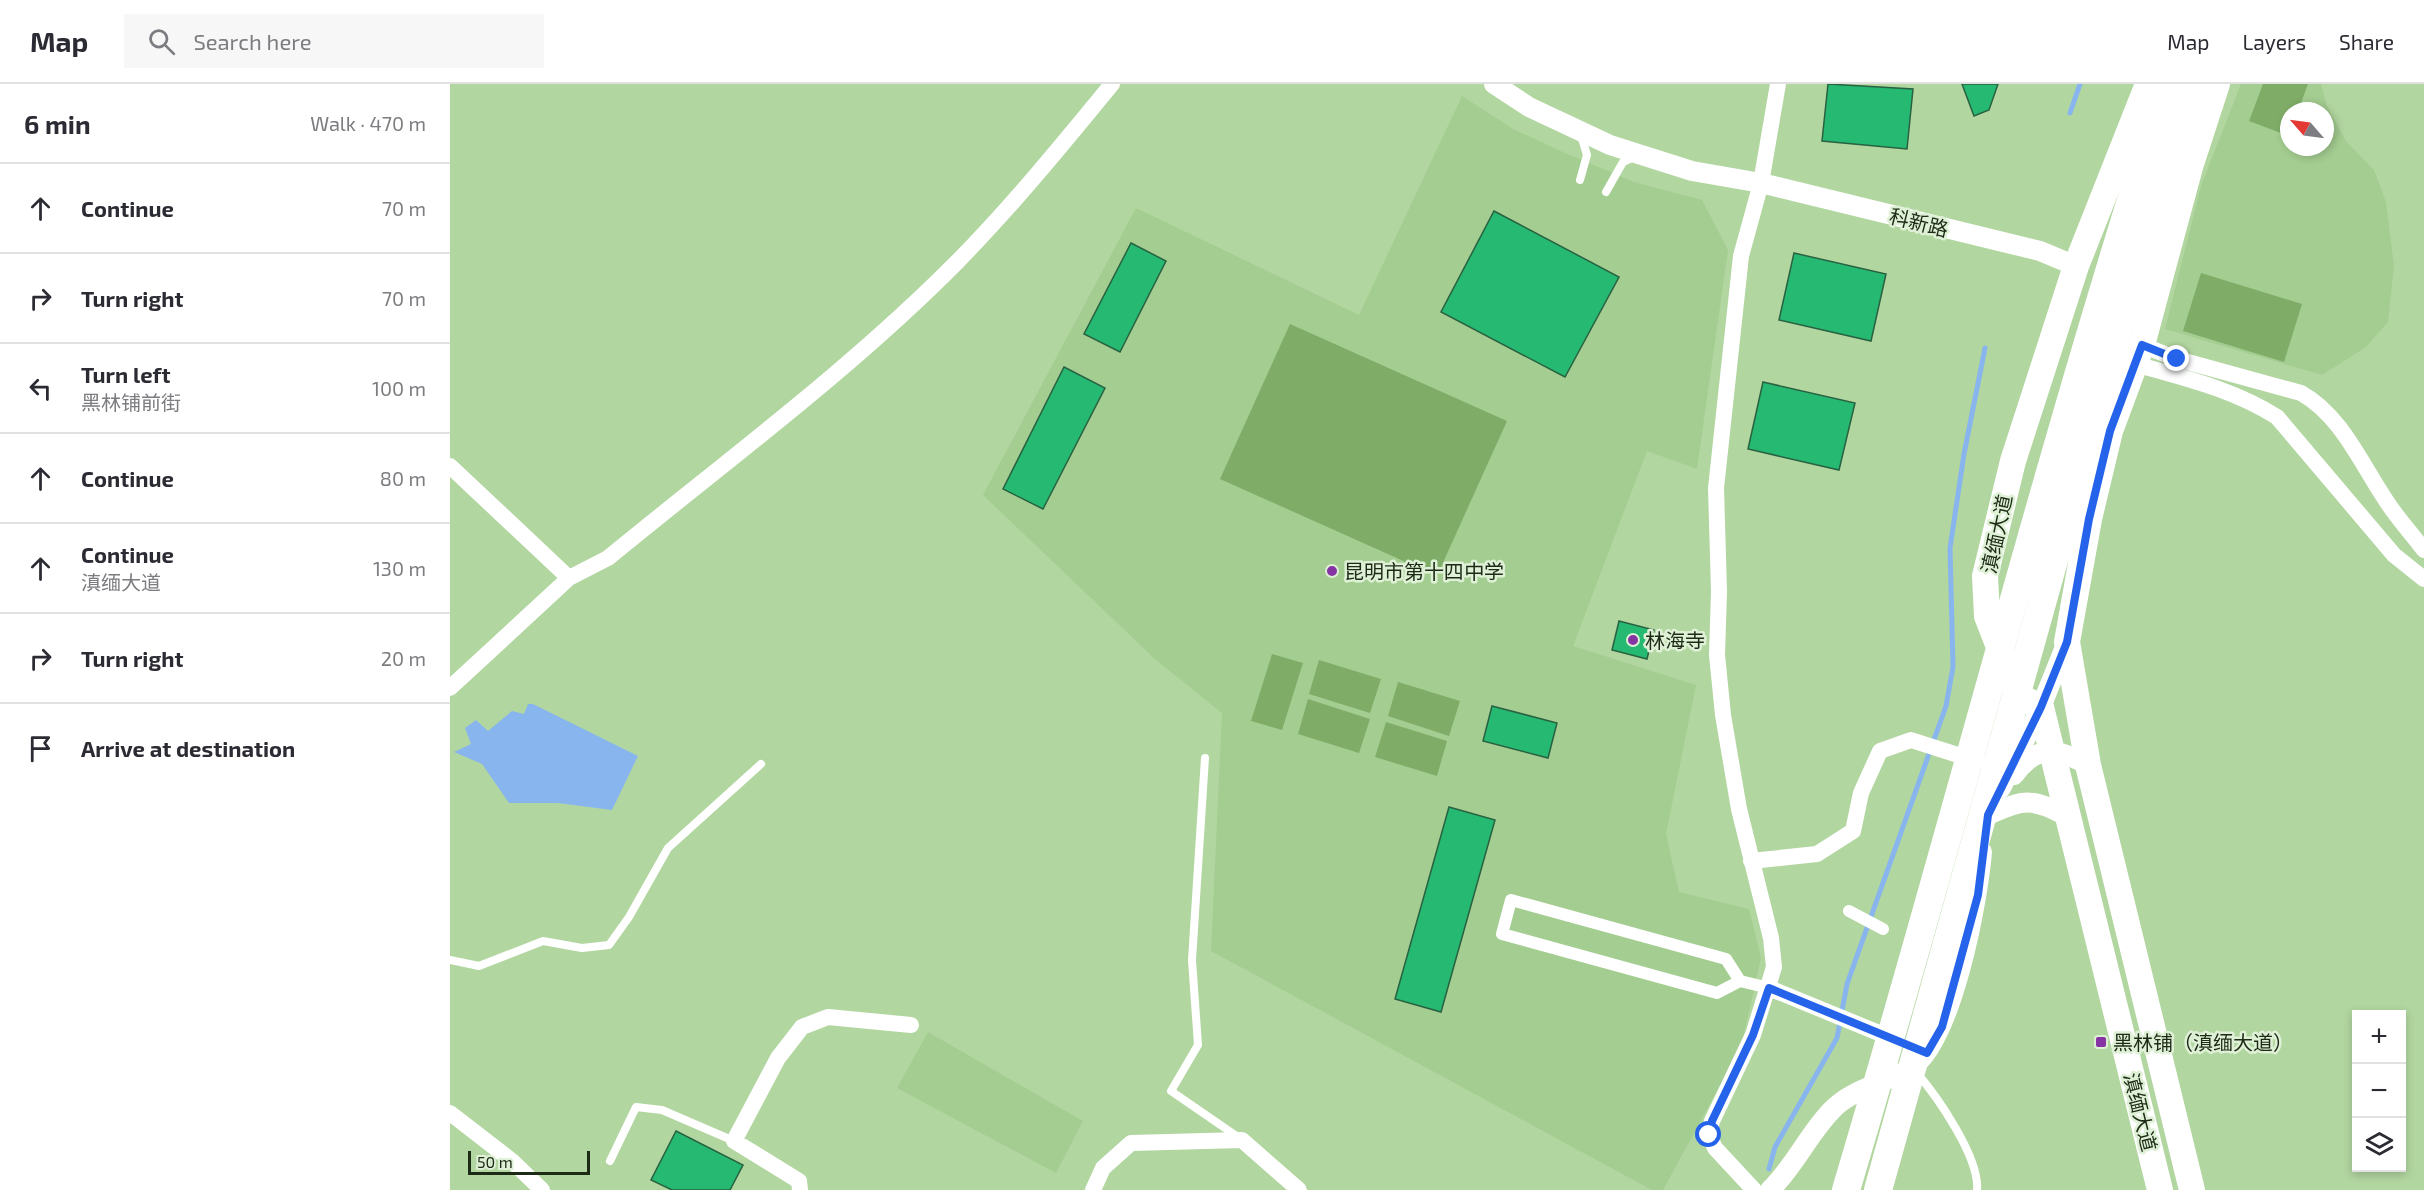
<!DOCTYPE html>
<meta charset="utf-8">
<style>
body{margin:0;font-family:"Exo 2","Noto Sans SC",sans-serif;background:#f7f7f7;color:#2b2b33}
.controls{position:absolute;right:18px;bottom:18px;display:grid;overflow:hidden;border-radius:0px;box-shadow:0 3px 9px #0003}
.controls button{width:54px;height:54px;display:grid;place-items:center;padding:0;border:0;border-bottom:2px solid #e1e1e2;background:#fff;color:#2b2b33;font:30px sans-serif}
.compass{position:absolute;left:1830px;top:18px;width:54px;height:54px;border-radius:50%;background:#fff;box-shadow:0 3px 9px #0003;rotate:298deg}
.scale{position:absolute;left:18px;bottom:15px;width:122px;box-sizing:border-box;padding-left:6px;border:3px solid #1c2a16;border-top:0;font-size:16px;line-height:21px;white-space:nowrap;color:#1c2a16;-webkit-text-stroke:4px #def0d5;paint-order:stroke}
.stop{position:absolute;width:18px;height:18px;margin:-14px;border:4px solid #2563eb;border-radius:50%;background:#fff}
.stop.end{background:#2563eb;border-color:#fff;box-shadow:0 2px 6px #0008}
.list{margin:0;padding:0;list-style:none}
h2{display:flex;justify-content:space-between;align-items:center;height:78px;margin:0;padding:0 24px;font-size:26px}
h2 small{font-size:20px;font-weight:400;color:#7c7c81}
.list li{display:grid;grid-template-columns:39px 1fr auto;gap:18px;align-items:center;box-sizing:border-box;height:90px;padding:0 24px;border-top:2px solid #e1e1e2}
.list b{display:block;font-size:22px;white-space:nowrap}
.list p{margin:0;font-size:20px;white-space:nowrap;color:#7c7c81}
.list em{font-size:20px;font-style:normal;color:#7c7c81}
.icon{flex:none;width:33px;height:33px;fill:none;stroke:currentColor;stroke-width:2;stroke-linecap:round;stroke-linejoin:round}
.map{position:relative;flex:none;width:1974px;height:1106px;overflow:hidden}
header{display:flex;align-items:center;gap:36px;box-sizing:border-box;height:84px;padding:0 30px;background:#fff;border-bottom:2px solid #e1e1e2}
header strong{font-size:28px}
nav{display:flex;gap:33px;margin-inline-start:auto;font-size:21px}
.search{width:420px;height:54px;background:#f7f7f7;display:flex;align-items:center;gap:15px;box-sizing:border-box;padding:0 21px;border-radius:0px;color:#7c7c81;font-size:22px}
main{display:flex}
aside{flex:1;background:#fff}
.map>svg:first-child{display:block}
</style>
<header>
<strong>Map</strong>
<div class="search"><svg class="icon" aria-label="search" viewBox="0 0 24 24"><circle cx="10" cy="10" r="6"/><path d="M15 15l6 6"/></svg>Search here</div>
<nav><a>Map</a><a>Layers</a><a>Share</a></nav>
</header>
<main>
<aside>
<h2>6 min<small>Walk · 470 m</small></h2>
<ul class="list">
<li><svg class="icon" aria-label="ahead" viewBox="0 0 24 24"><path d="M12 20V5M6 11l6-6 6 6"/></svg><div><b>Continue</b></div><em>70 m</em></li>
<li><svg class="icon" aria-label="right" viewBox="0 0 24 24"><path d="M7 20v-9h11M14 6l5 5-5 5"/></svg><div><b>Turn right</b></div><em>70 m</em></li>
<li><svg class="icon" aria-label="left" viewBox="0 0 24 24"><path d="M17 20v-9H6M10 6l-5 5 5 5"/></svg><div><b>Turn left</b><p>黑林铺前街</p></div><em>100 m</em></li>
<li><svg class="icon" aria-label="ahead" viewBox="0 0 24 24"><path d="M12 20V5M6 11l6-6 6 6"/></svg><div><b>Continue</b></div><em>80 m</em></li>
<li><svg class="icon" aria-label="ahead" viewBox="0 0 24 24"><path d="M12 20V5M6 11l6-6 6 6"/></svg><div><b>Continue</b><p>滇缅大道</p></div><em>130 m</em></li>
<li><svg class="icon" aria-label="right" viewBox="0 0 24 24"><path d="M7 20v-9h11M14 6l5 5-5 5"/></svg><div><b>Turn right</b></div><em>20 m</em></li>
<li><svg class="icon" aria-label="arrive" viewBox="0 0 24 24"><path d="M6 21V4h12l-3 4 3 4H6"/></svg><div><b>Arrive at destination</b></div></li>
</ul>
</aside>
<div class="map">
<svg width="1974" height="1106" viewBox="0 0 1974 1106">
<rect width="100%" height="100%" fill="#b2d6a0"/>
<path fill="#a4cd91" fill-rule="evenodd" d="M1791 0H1871L1877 22 1896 57 1924 86 1936 118 1944 182 1938 238 1916 263 1872 291 1715 245 1751 102ZM1839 27H1875V63H1839Z
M1012 12 1063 45 1113 68 1184 98 1252 116 1278 166 1247 385 1197 367 1123 562 1246 601 1216 750 1229 808 1299 825 1311 874 1291 963 1213 1106H1202L761 867 772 629 706 576 533 411 686 124 909 231Z
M478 948 633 1037 606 1089 447 1004Z"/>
<path fill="#7fad68" d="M1813 0H1858L1848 27H1839V52L1799 37Z
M1751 189 1852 220 1834 278 1733 247Z
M840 240 1057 337 987 492 770 395Z
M822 570 853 579 832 646 801 637Z
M869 576 931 595 920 629 859 610Z
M948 598 1010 617 999 652 938 632Z
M858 615 920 635 909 669 848 650Z
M936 638 997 657 987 692 925 673Z"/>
<path fill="#89b5ee" d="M78 620H83L188 672 162 726 108 719H59L32 680 4 668 21 660 15 644 26 636 38 647 62 627 74 630Z"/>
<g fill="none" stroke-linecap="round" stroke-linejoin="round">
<path stroke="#89b5ee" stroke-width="5" d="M1620 29 1630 0
M1319 1085 1325 1063 1387 954 1397 900 1496 622 1503 583 1500 464 1514 370 1535 264"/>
</g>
<path fill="#26b971" stroke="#286241" stroke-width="1.5" d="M1378 0 1463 5 1457 65 1372 57Z
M1512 0H1548L1539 26 1524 32Z
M1044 127 1169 193 1115 293 991 228Z
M681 159 716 177 670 268 634 250Z
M1344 169 1436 190 1421 257 1329 236Z
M614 283 655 304 593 425 553 405Z
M1313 298 1405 319 1389 386 1298 365Z
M1169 537 1204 546 1197 575 1162 566Z
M1042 622 1107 639 1098 674 1033 657Z
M999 723 1045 736 991 928 945 915Z
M226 1047 293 1081 280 1106H222L201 1096Z"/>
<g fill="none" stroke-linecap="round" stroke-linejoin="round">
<path stroke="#fff" stroke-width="8" d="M1130 96 1137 71 1131 51
M1156 108 1173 78 1184 73
M755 674 742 876 748 961 721 1007 788 1053
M0 876 29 882 93 857 132 864 159 861 179 833 218 764 311 680
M1466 988C1487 1012 1530 1074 1527 1106
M160 1077 186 1023 212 1026 284 1057"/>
<path stroke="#fff" stroke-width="12" d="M1061 816 1276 875 1290 897 1267 909 1052 850Z
M1399 827 1433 845
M1290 897 1319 904"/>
<path stroke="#fff" stroke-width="16" d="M1692 261 1727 275 1851 309C1892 332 1911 380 1937 418 1948 435 1962 450 1974 466
M1685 280C1734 294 1783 305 1827 333L1944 471 1974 495
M0 382 119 494
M0 604 119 494 158 474C275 378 400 286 507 178 562 122 612 61 662 0
M1301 777 1367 770 1403 747 1411 709 1430 667 1461 656 1527 677
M1319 904 1446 956
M0 1029 62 1077 92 1106
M350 1106 349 1097 284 1057 328 974 352 943 378 933 461 941
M643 1106 653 1084 681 1059 792 1056 849 1106
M1304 1106 1265 1064 1259 1051 1262 1037 1303 951 1324 883 1321 854 1289 725 1273 631 1267 571 1269 507 1266 404 1291 172 1311 99 1328 0"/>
<path stroke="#fff" stroke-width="20" d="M1044 0 1079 23 1160 61 1242 87 1311 99 1590 167 1626 182
M1564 691C1588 659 1606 664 1638 681
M1551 704 1591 623 1617 558
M1538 731C1576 714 1583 714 1620 734
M1320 1106C1344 1083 1358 1051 1381 1027 1402 1004 1435 1000 1461 984 1502 958 1528 817 1532 768"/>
<path stroke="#fff" stroke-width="26" d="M1698 0 1626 182 1563 377 1535 492 1537 532 1568 612 1591 623 1710 1106
M1742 1106 1638 681 1617 558 1639 435 1660 347 1692 261 1740 83 1767 0"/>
<path stroke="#fff" stroke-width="28" d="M1396 1106C1506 738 1599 365 1718 0
M1428 1106 1670 240 1744 0"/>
</g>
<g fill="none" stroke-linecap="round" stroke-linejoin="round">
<path stroke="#2563eb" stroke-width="8" d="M1259 1051 1262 1037 1303 951 1319 904 1477 969 1492 943 1528 811 1538 731 1591 623 1617 558 1639 435 1660 347 1692 261 1727 275"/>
</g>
<g fill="#8634a3" stroke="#def0d5" stroke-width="2">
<circle cx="882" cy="487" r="6"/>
<circle cx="1183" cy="556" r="6"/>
<rect x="1645" y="952" width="12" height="12" rx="3"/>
</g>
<g text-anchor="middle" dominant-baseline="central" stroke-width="5" stroke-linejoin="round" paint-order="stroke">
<g font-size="20" fill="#1c2a16" stroke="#def0d5">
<text transform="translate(1469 138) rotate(14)">科新路</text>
<text transform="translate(1546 450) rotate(-78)">滇缅大道</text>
<text transform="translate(1691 1028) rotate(76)">滇缅大道</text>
</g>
<g font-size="20" fill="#1c2a16" stroke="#def0d5" text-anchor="start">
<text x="894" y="487">昆明市第十四中学</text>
<text x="1195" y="556">林海寺</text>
<text x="1663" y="958">黑林铺（滇缅大道）</text>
</g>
</g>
</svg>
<div class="controls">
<button>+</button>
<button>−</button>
<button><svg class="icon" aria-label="layers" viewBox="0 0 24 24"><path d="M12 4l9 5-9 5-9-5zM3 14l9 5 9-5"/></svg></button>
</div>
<svg class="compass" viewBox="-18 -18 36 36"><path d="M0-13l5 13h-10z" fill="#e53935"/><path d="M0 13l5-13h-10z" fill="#7c7c81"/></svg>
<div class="scale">50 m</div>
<div class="stop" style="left:1259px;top:1051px"></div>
<div class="stop end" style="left:1727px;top:275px"></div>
</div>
</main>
